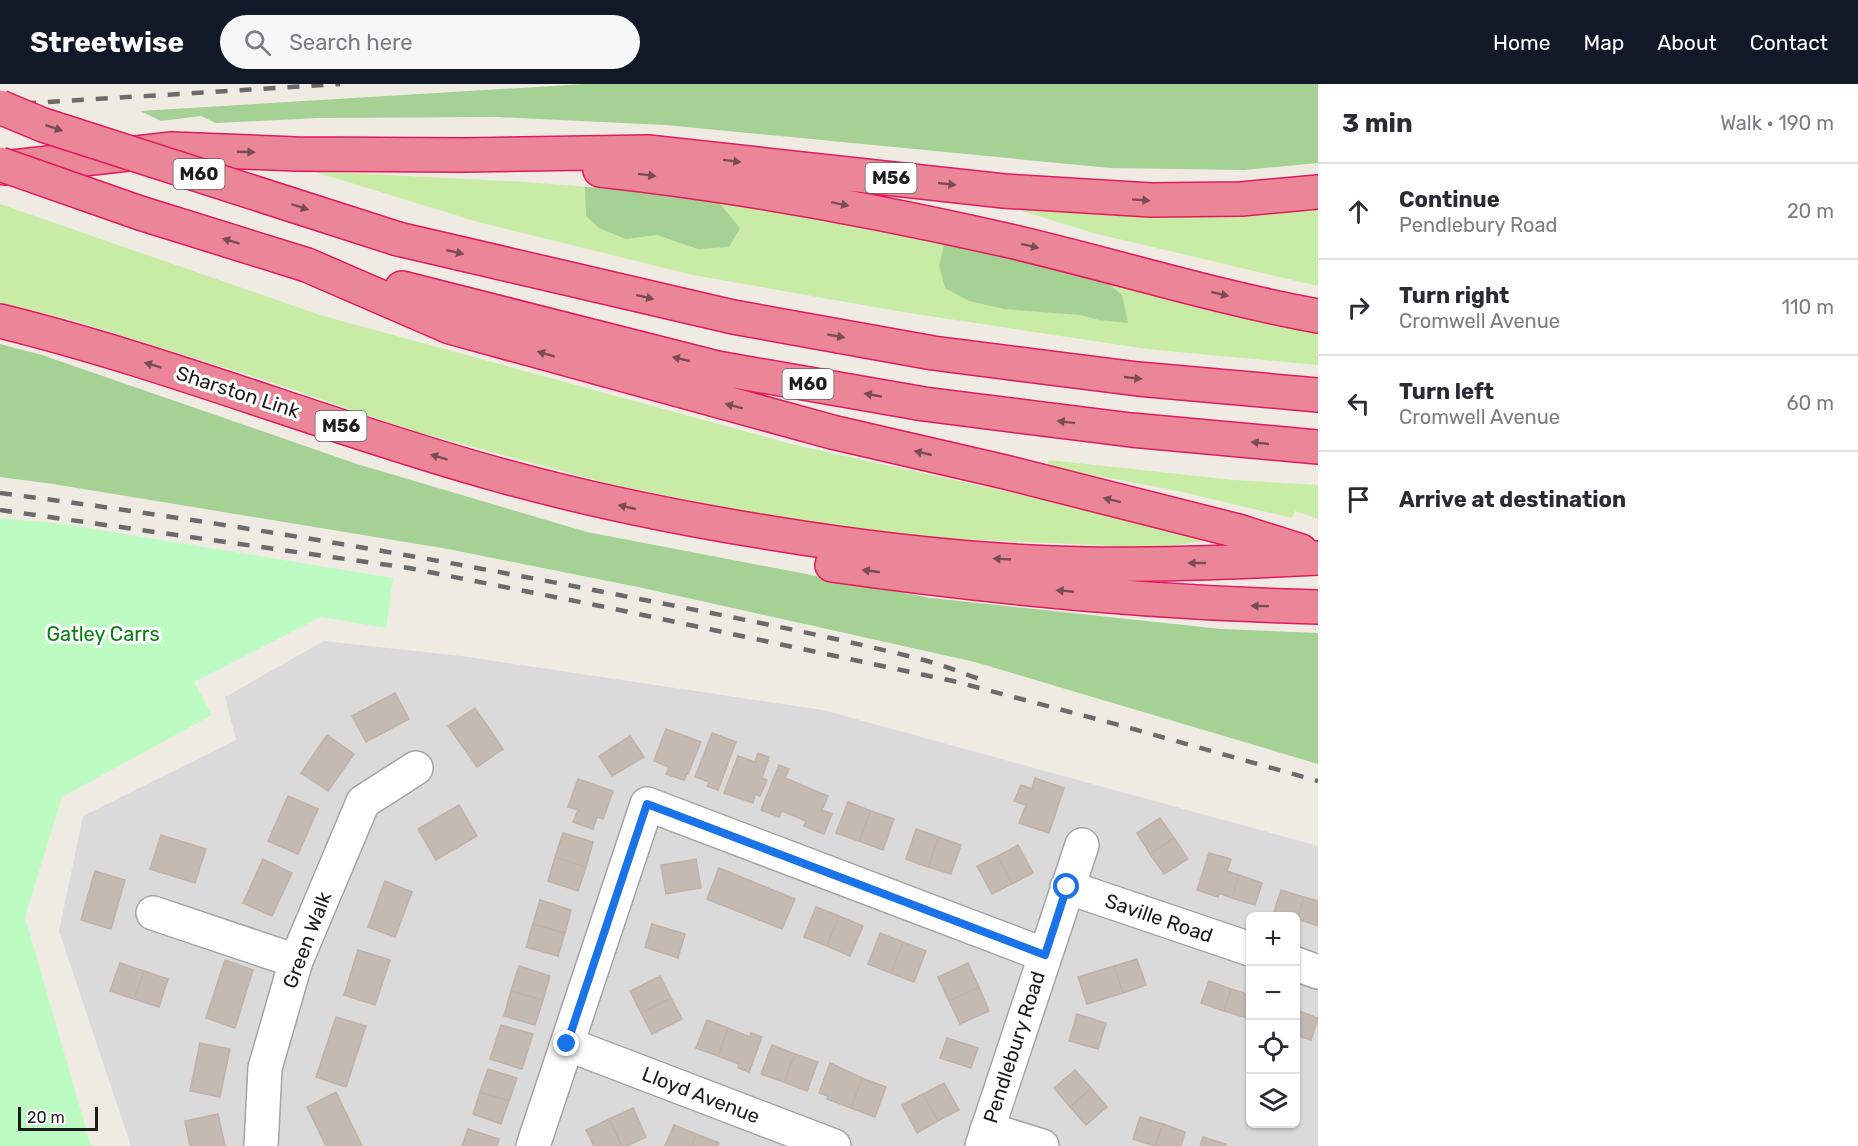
<!DOCTYPE html>
<meta charset="utf-8">
<style>
body{margin:0;font-family:Rubik,sans-serif;background:#f7f7f7;color:#2b2b33}
.controls{position:absolute;right:18px;bottom:18px;display:grid;overflow:hidden;border-radius:9px;box-shadow:0 2px 4px #0004}
.controls button{width:54px;height:54px;display:grid;place-items:center;padding:0;border:0;border-bottom:2px solid #e1e1e2;background:#fff;color:#2b2b33;font:30px sans-serif}
.scale{position:absolute;left:18px;bottom:15px;width:80px;box-sizing:border-box;padding-left:6px;border:3px solid #1d1d1d;border-top:0;font-size:16px;line-height:21px;white-space:nowrap;color:#1d1d1d;-webkit-text-stroke:4px #fff;paint-order:stroke}
.stop{position:absolute;width:18px;height:18px;margin:-14px;border:4px solid #1a73e8;border-radius:50%;background:#fff}
.stop.end{background:#1a73e8;border-color:#fff;box-shadow:0 2px 6px #0008}
.list{margin:0;padding:0;list-style:none}
h2{display:flex;justify-content:space-between;align-items:center;height:78px;margin:0;padding:0 24px;font-size:26px}
h2 small{font-size:20px;font-weight:400;color:#7c7c81}
.list li{display:grid;grid-template-columns:39px 1fr auto;gap:18px;align-items:center;box-sizing:border-box;height:96px;padding:0 24px;border-top:2px solid #e1e1e2}
.list b{display:block;font-size:22px;white-space:nowrap}
.list p{margin:0;font-size:20px;white-space:nowrap;color:#7c7c81}
.list em{font-size:20px;font-style:normal;color:#7c7c81}
.icon{flex:none;width:33px;height:33px;fill:none;stroke:currentColor;stroke-width:2;stroke-linecap:round;stroke-linejoin:round}
.map{position:relative;flex:none;width:1318px;height:1062px;overflow:hidden}
header{display:flex;align-items:center;gap:36px;box-sizing:border-box;height:84px;padding:0 30px;background:#111827;color:#fff}
header strong{font-size:28px}
nav{display:flex;gap:33px;margin-inline-start:auto;font-size:21px}
.search{width:420px;height:54px;background:#f7f7f7;display:flex;align-items:center;gap:15px;box-sizing:border-box;padding:0 21px;border-radius:33px;color:#7c7c81;font-size:22px}
main{display:flex}
aside{flex:1;background:#fff}
.map>svg:first-child{display:block}
</style>
<header>
<strong>Streetwise</strong>
<div class="search"><svg class="icon" aria-label="search" viewBox="0 0 24 24"><circle cx="10" cy="10" r="6"/><path d="M15 15l6 6"/></svg>Search here</div>
<nav><a>Home</a><a>Map</a><a>About</a><a>Contact</a></nav>
</header>
<main>
<div class="map">
<svg width="1318" height="1062" viewBox="0 0 1318 1062">
<rect width="100%" height="100%" fill="#efebe3"/>
<path fill="#dbdada" fill-rule="evenodd" d="M324 557 461 572 823 626 1318 762V1062H131L59 847 83 732 236 656 225 613ZM1250 832H1296V1040H1250Z"/>
<path fill="#c8eca5" d="M312 87 525 98 693 111 984 164 1318 243V281L1147 265 903 228 693 191 478 138Z
M987 116 1318 120V202L1093 149Z
M0 120 320 231 795 361 1104 429 1203 457 1159 464 937 454 778 434 610 400 407 345 265 296 72 236 0 219Z
M1049 376 1234 396 1318 401V435L1295 427 1292 434 1178 407 1046 382Z"/>
<path fill="#a6d195" d="M585 0H1318V79L1244 86 1110 84 665 41 496 33 318 34 216 39 201 32 161 37 140 27Z
M585 103 693 111 716 115 740 144 729 163 698 165 657 151 626 155 599 144 586 132Z
M945 157 1102 194 1122 211 1128 239 1099 236 1080 231 1004 225 969 217 945 204 939 181Z
M0 260 42 271 357 380 587 448 931 514 1221 545 1318 549V680L975 578 643 504 448 465 53 400 0 393Z"/>
<path fill="#bcfcc2" d="M0 434 63 440 393 494 386 544 321 533 194 598 212 631 62 713 25 833 91 1062H0Z"/>
<path fill="#c4bab2" stroke="#c2b1a4" stroke-width="1.5" d="M395 609 409 635 366 658 352 632Z
M475 624 503 665 477 683 448 642Z
M666 645 701 658 688 690H687L684 696 666 690 669 683 654 677Z
M712 649 736 658 718 706 707 702 709 698 695 693Z
M327 651 354 670 328 707 301 689Z
M630 652 644 673 612 692 599 672Z
M758 669 769 673 762 694 767 696 760 712 755 710 753 719 724 709 738 672 755 678Z
M779 681 789 685 785 694 828 712 822 726 832 730 824 750 804 742 806 737 782 727 779 733 761 726Z
M1035 694 1064 704 1049 749 1019 739 1026 721 1014 717 1021 701 1032 705Z
M578 695 613 707 603 735 597 733 593 745 573 738 578 726 568 723Z
M288 712 318 725 298 770 268 757Z
M848 718 871 727 859 757 836 749Z
M459 721 477 752 436 776 418 745Z
M871 727 894 735 883 766 859 757Z
M1160 734 1174 754 1150 770 1137 749Z
M916 745 939 753 928 783 906 775Z
M563 749 593 758 586 783 555 773Z
M161 751 206 765 195 799 150 785Z
M939 753 961 761 951 790 928 783Z
M1174 754 1188 775 1164 790 1150 770Z
M1018 761 1033 789 1012 800 998 772Z
M1209 769 1231 775 1227 787 1239 791 1232 814 1219 809 1218 813 1197 806Z
M998 772 1012 800 992 810 977 782Z
M555 773 586 783 578 807 548 797Z
M263 775 292 789 272 832 243 819Z
M696 775 701 804 666 810 661 781Z
M719 784 795 815 782 845 707 815Z
M95 787 125 796 111 845 81 836Z
M1239 791 1262 799 1255 821 1232 814Z
M385 797 412 808 395 853 368 843Z
M1281 806 1304 813 1297 835 1296 832H1288L1274 828Z
M1304 813 1318 817V842L1297 835Z
M540 816 571 826 565 849 533 840Z
M816 823 839 832 827 862 804 853Z
M839 832 863 842 850 872 827 862Z
M533 840 565 849 558 872 526 863Z
M652 840 685 850 678 874 645 863Z
M880 849 903 858 891 889 868 880Z
M903 858 926 867 914 898 891 889Z
M358 866 390 876 375 921 344 911Z
M1137 875 1146 901 1123 909 1114 882Z
M225 876 253 886 235 944 206 934Z
M120 879 144 887 134 915 110 907Z
M968 879 979 903 949 917 938 893Z
M519 882 550 892 543 916 511 907Z
M1114 882 1123 909 1087 920 1078 893Z
M144 887 168 895 159 923 134 915Z
M660 892 671 914 641 929 630 907Z
M1209 897 1231 905 1224 927 1201 919Z
M979 903 989 927 960 940 949 917Z
M1231 905 1250 911V923L1247 934 1224 927Z
M511 907 543 916 535 941 504 932Z
M671 914 682 935 652 950 641 929Z
M1296 926 1318 934 1311 956 1296 951Z
M1077 930 1106 939 1098 965 1069 957Z
M336 933 366 942 346 1003 316 993Z
M707 936 728 944 718 972 696 964Z
M501 941 533 950 522 985 490 975Z
M728 944 750 953 751 949 762 953 749 988 738 984 739 980 718 972Z
M947 954 978 964 971 984 940 974Z
M200 959 230 965 220 1013 190 1007Z
M772 961 795 970 784 998 761 990Z
M795 970 818 978 807 1007 784 998Z
M830 979 862 994 851 1024 827 1015 828 1012 819 1009Z
M488 985 517 994 509 1017 480 1008Z
M1075 986 1091 1004 1070 1023 1054 1004Z
M862 994 886 1003 875 1033 851 1024Z
M944 999 959 1026 938 1037 923 1010Z
M1091 1004 1107 1023 1086 1041 1070 1023Z
M336 1008 362 1062H326L307 1023Z
M480 1008 509 1017 501 1040 473 1030Z
M923 1010 938 1037 917 1049 902 1021Z
M633 1024 646 1053 627 1062H622L609 1035Z
M218 1030 225 1062H190L185 1037Z
M1140 1033 1163 1040 1155 1062 1133 1055Z
M609 1035 622 1062H594L586 1046Z
M1163 1040 1185 1048 1181 1062H1155Z
M674 1041 696 1050 692 1062H665Z
M468 1045 499 1055 497 1062H462Z
M696 1050 719 1059 718 1062H692Z
M1203 1053 1226 1060V1062H1200Z"/>
<g fill="none" stroke-linecap="round" stroke-linejoin="round">
<g stroke="#a4a4a4" stroke-width="36">
<path id="minor" d="M1067 803 1250 865
M153 829 296 877
M1296 880 1318 888
M567 960 834 1062
M987 1045 1042 1062
M261 1062 265 984 296 877 363 718 416 684
M533 1062 647 720 1045 871
M982 1062 1082 761"/>
</g>
<g stroke="#e21a5d" stroke-width="36">
<path id="highway" d="M4 84 172 65 296 70 464 71 648 68 1004 107 1151 116 1241 115 1318 108
M600 86C738 101 874 126 1010 157 1113 181 1214 213 1318 232
M398 155 733 233 933 269 1138 295 1318 311
M307 181 450 243 832 348 1005 388 1238 447 1301 467
M402 204 717 284 924 320 1131 346 1318 363
M0 237C167 278 327 343 492 389 584 415 677 434 771 449 875 466 981 478 1088 480 1164 481 1241 478 1318 474
M832 481C993 504 1155 519 1318 523"/>
</g>
<use href="#minor" stroke="#fff" stroke-width="33"/>
<use href="#highway" stroke="#eb8698" stroke-width="33"/>
<path stroke="#6b6b6b" stroke-width="4.5" stroke-dasharray="12 12" stroke-linecap="butt" d="M0 21 340 0
M0 409C209 436 417 471 624 512 722 531 820 550 916 574 941 580 964 590 988 598
M0 426 409 484 610 524 953 597 1119 641 1318 697"/>
<g stroke="#e21a5d" stroke-width="36" stroke-linecap="butt">
<path id="highway-bridge" d="M0 23 43 41 398 155
M0 80 140 129 307 181"/>
</g>
<use href="#highway-bridge" stroke="#eb8698" stroke-width="33"/>
</g>
<defs><path id="oneway-solid" d="M-6-.8H1V-3.2L6.5 0L1 3.2V.8H-6Z" transform="scale(1.5)"/></defs>
<g fill="#7a4c54">
<use href="#oneway-solid" transform="translate(54 44) rotate(18)"/>
<use href="#oneway-solid" transform="translate(246 68) rotate(2)"/>
<use href="#oneway-solid" transform="translate(732 77) rotate(7)"/>
<use href="#oneway-solid" transform="translate(647 91) rotate(7)"/>
<use href="#oneway-solid" transform="translate(947 100) rotate(6)"/>
<use href="#oneway-solid" transform="translate(1141 116) rotate(4)"/>
<use href="#oneway-solid" transform="translate(840 120) rotate(12)"/>
<use href="#oneway-solid" transform="translate(300 123) rotate(18)"/>
<use href="#oneway-solid" transform="translate(231 157) rotate(-163)"/>
<use href="#oneway-solid" transform="translate(1030 162) rotate(14)"/>
<use href="#oneway-solid" transform="translate(455 168) rotate(13)"/>
<use href="#oneway-solid" transform="translate(1220 210) rotate(13)"/>
<use href="#oneway-solid" transform="translate(645 213) rotate(13)"/>
<use href="#oneway-solid" transform="translate(836 252) rotate(10)"/>
<use href="#oneway-solid" transform="translate(546 270) rotate(-164)"/>
<use href="#oneway-solid" transform="translate(681 275) rotate(-166)"/>
<use href="#oneway-solid" transform="translate(153 281) rotate(-163)"/>
<use href="#oneway-solid" transform="translate(1133 294) rotate(6)"/>
<use href="#oneway-solid" transform="translate(873 311) rotate(-170)"/>
<use href="#oneway-solid" transform="translate(734 322) rotate(-165)"/>
<use href="#oneway-solid" transform="translate(1066 338) rotate(-173)"/>
<use href="#oneway-solid" transform="translate(1260 359) rotate(-174)"/>
<use href="#oneway-solid" transform="translate(923 369) rotate(-167)"/>
<use href="#oneway-solid" transform="translate(439 373) rotate(-163)"/>
<use href="#oneway-solid" transform="translate(1112 416) rotate(-166)"/>
<use href="#oneway-solid" transform="translate(627 423) rotate(-167)"/>
<use href="#oneway-solid" transform="translate(1002 475) rotate(-177)"/>
<use href="#oneway-solid" transform="translate(1197 479) rotate(180)"/>
<use href="#oneway-solid" transform="translate(871 487) rotate(-172)"/>
<use href="#oneway-solid" transform="translate(1065 507) rotate(-175)"/>
<use href="#oneway-solid" transform="translate(1260 522) rotate(-179)"/>
</g>
<g fill="none" stroke-linecap="round" stroke-linejoin="round">
<path stroke="#1a73e8" stroke-width="8" d="M567 960 647 720 1045 871 1067 803"/>
</g>
<g text-anchor="middle" dominant-baseline="central" stroke-width="6" stroke-linejoin="round" paint-order="stroke">
<g fill="#fff" stroke="#616161" stroke-width="1.5">
<rect x="173.5" y="75" width="51" height="30" rx="4.5"/>
<rect x="865.5" y="79" width="51" height="30" rx="4.5"/>
<rect x="782.5" y="285" width="51" height="30" rx="4.5"/>
<rect x="315.5" y="327" width="51" height="30" rx="4.5"/>
</g>
<g font-size="18" font-weight="bold" fill="#1d1d1d">
<text x="199" y="90">M60</text>
<text x="891" y="94">M56</text>
<text x="808" y="300">M60</text>
<text x="341" y="342">M56</text>
</g>
<g font-size="20" fill="#1d1d1d" stroke="#fff">
<text transform="translate(238 308) rotate(18)">Sharston Link</text>
<text transform="translate(1159 834) rotate(19)">Saville Road</text>
<text transform="translate(307 856) rotate(-69)">Green Walk</text>
<text transform="translate(1014 963) rotate(-72)">Pendlebury Road</text>
<text transform="translate(701 1011) rotate(21)">Lloyd Avenue</text>
</g>
<g font-size="20" fill="#058111" stroke="#fff">
<text x="103" y="550">Gatley Carrs</text>
</g>
</g>
</svg>
<div class="controls">
<button>+</button>
<button>−</button>
<button><svg class="icon" aria-label="locate" viewBox="0 0 24 24"><circle cx="12" cy="12" r="6"/><path d="M12 2v4M12 18v4M2 12h4M18 12h4"/></svg></button>
<button><svg class="icon" aria-label="layers" viewBox="0 0 24 24"><path d="M12 4l9 5-9 5-9-5zM3 14l9 5 9-5"/></svg></button>
</div>
<div class="scale">20 m</div>
<div class="stop" style="left:1067px;top:803px"></div>
<div class="stop end" style="left:567px;top:960px"></div>
</div>
<aside>
<h2>3 min<small>Walk · 190 m</small></h2>
<ul class="list">
<li><svg class="icon" aria-label="ahead" viewBox="0 0 24 24"><path d="M12 20V5M6 11l6-6 6 6"/></svg><div><b>Continue</b><p>Pendlebury Road</p></div><em>20 m</em></li>
<li><svg class="icon" aria-label="right" viewBox="0 0 24 24"><path d="M7 20v-9h11M14 6l5 5-5 5"/></svg><div><b>Turn right</b><p>Cromwell Avenue</p></div><em>110 m</em></li>
<li><svg class="icon" aria-label="left" viewBox="0 0 24 24"><path d="M17 20v-9H6M10 6l-5 5 5 5"/></svg><div><b>Turn left</b><p>Cromwell Avenue</p></div><em>60 m</em></li>
<li><svg class="icon" aria-label="arrive" viewBox="0 0 24 24"><path d="M6 21V4h12l-3 4 3 4H6"/></svg><div><b>Arrive at destination</b></div></li>
</ul>
</aside>
</main>
